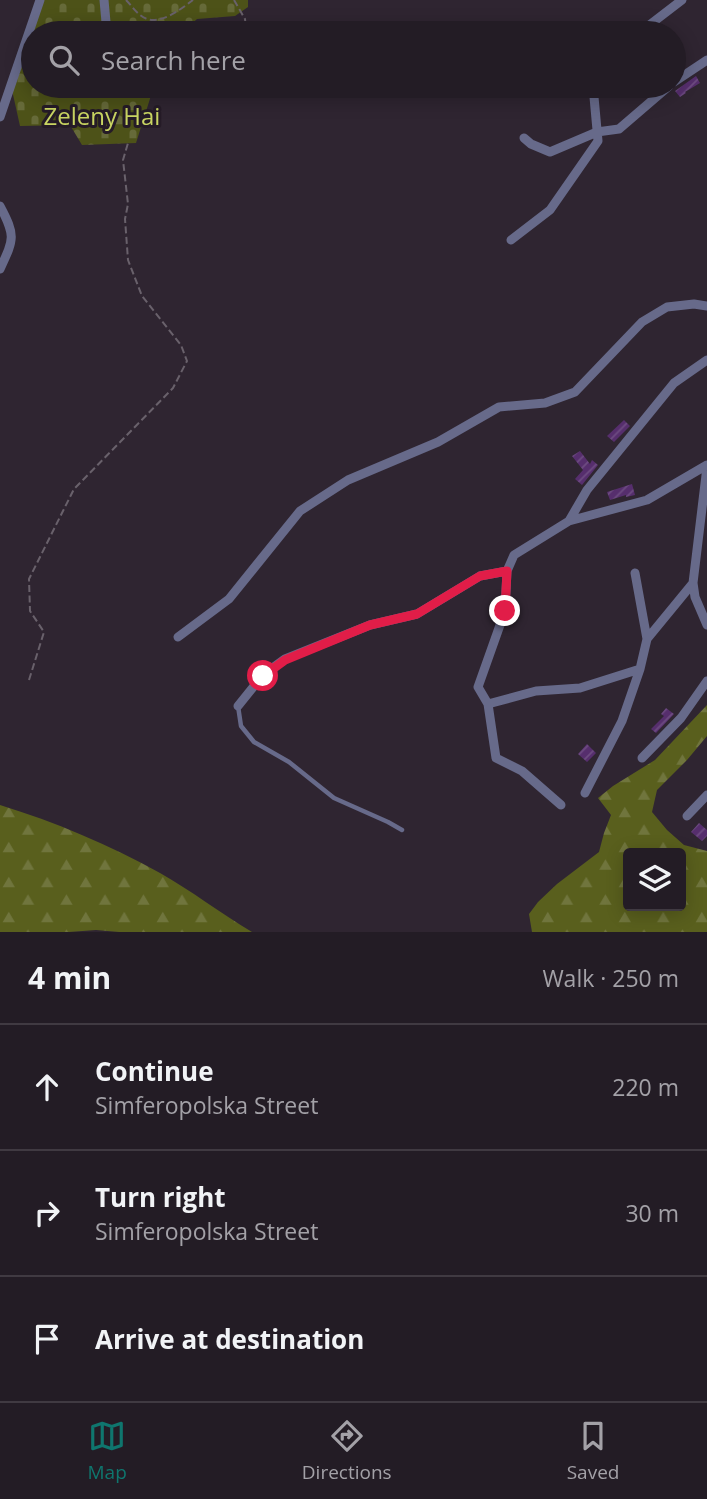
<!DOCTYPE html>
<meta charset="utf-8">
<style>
body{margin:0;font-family:"Open Sans",sans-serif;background:#2b252d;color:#f1f3f6}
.controls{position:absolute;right:21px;bottom:21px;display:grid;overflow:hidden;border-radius:7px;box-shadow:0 4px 18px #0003}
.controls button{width:63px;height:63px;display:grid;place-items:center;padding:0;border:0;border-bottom:2px solid #403a42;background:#231c25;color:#f1f3f6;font:35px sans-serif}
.stop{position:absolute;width:21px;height:21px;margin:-16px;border:5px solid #e11d48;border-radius:50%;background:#fff}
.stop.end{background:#e11d48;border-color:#fff;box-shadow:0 2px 7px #0008}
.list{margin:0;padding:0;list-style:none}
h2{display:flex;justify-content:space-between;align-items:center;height:91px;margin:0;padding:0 28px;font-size:30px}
h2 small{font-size:23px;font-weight:400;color:#a3a1a7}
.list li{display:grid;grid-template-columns:46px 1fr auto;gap:21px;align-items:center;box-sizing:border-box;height:126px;padding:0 28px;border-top:2px solid #403a42}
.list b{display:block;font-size:26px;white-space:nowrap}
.list p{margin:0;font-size:23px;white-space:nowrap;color:#a3a1a7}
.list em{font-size:23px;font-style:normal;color:#a3a1a7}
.icon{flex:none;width:38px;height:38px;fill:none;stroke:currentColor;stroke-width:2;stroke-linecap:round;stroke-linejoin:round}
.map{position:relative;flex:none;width:707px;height:932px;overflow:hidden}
.search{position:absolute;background:#231c25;box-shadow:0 4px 18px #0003;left:21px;right:21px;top:21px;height:77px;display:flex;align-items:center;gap:18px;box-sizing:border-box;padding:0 24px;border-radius:38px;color:#a3a1a7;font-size:26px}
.sheet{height:469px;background:#231c25}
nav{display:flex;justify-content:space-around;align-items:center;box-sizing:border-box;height:98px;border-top:2px solid #403a42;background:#231c25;font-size:19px;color:#a3a1a7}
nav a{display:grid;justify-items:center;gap:4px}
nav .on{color:#0f766e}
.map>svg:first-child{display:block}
</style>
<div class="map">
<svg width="707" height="932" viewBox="0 0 707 932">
<defs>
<pattern id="forest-firs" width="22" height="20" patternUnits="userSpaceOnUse" patternTransform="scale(1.75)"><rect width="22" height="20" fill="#595f1d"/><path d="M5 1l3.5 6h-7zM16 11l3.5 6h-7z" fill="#70753d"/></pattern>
<pattern id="cemetery-stones" width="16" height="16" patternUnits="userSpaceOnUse" patternTransform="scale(1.75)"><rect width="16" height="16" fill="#4d5218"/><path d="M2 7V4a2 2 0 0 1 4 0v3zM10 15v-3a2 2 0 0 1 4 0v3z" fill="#666a39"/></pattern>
<pattern id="building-hatch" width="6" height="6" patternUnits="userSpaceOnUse" patternTransform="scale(1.75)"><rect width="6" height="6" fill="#562e6d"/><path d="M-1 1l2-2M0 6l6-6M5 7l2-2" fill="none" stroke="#6d4b81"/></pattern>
</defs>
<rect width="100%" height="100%" fill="#2f2531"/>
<path fill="url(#forest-firs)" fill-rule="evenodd" d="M707 705V736L687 760 657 790 652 812 667 830 684 845 707 851V932H532L529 914 538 902 557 884 599 852 604 833 611 815 598 798 613 786 655 760ZM681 853V906H628V853Z
M0 805C55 822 110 845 160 873 192 891 220 913 252 932H119L96 930 69 932H0Z"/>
<path fill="url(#cemetery-stones)" d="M42 0H248V7L235 16 197 19 182 33H33V86H154L136 143 82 145 70 125 20 126 12 90Z"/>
<path fill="url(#building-hatch)" d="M696 76 700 83 685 92 686 93 680 97 675 91Z
M624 420 630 426 614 442 607 436Z
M580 451 590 464 592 460 598 465 582 485 575 479 583 470 572 456Z
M632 484 635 495 626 497V495L610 500 607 492Z
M666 708 674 714 656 733 651 729 664 716 661 714Z
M587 744 596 753 587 762 578 754Z
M699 823 707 830V836L702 841 691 832Z"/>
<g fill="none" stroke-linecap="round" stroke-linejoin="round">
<path stroke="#69616b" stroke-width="2" stroke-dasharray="7 3.5" stroke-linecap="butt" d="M126 0C132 6 138 16 147 19 162 24 181 9 193 0
M234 0 245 19 246 28
M29 680 44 632 30 611 29 579 74 489 173 388 187 361 181 345 142 296 128 260 125 219 128 204 123 160 128 143"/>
<path stroke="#676a8a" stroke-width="4.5" d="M238 706 241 726 254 742 289 762 334 798 388 822 402 830"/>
<path stroke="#676a8a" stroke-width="9" d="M104 0 107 33
M639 33 682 0
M674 82 707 60
M0 117 40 0
M524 138 531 144 550 152 597 132 619 129 669 86
M0 206C16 236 14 239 0 269
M511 240 550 210 598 141 593 86
M569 521 647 500 707 465
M635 573 647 639
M693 583 695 597 707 625
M178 637 229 599 300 511 348 480 438 442 499 407 545 403 575 392 642 322 667 307 694 304 707 306
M488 704 536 691 580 688 640 669
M238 706 263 675 285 659 370 625 417 614 480 576 507 571
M642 758 681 718 707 681
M585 793 622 721 640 669 647 639 693 583 707 467
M561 805 522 771 496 758 488 704 478 687 505 611 507 571 514 555 569 521 587 490 674 383 707 360
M687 816 707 795"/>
</g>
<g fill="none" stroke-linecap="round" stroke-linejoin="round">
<path stroke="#e11d48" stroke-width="9" d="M263 676 285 660 370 625 417 614 480 576 507 571 505 611"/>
</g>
<g text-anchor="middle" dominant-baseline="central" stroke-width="6" stroke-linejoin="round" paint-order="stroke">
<g font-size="24" fill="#c9d562" stroke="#251b27">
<text x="102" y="115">Zeleny Hai</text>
</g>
</g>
</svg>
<div class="controls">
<button><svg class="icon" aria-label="layers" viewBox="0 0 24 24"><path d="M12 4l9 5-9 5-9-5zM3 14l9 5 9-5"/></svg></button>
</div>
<div class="stop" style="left:263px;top:676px"></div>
<div class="stop end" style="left:505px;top:611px"></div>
<div class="search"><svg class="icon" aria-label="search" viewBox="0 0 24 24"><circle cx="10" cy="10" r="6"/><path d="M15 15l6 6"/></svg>Search here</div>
</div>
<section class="sheet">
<h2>4 min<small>Walk · 250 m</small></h2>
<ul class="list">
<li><svg class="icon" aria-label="ahead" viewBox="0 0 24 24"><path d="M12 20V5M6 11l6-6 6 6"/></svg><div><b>Continue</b><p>Simferopolska Street</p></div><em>220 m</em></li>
<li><svg class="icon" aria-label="right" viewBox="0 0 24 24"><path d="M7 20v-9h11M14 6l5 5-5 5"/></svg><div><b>Turn right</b><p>Simferopolska Street</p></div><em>30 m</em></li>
<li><svg class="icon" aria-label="arrive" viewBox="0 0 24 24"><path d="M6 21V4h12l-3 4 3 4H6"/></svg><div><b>Arrive at destination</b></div></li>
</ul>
</section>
<nav>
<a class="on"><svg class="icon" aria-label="map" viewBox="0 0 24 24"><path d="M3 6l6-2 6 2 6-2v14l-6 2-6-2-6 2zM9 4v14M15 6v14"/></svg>Map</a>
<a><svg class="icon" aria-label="directions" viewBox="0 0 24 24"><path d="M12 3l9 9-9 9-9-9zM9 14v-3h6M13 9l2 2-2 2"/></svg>Directions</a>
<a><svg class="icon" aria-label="saved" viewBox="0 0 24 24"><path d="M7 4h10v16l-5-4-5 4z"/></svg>Saved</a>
</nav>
